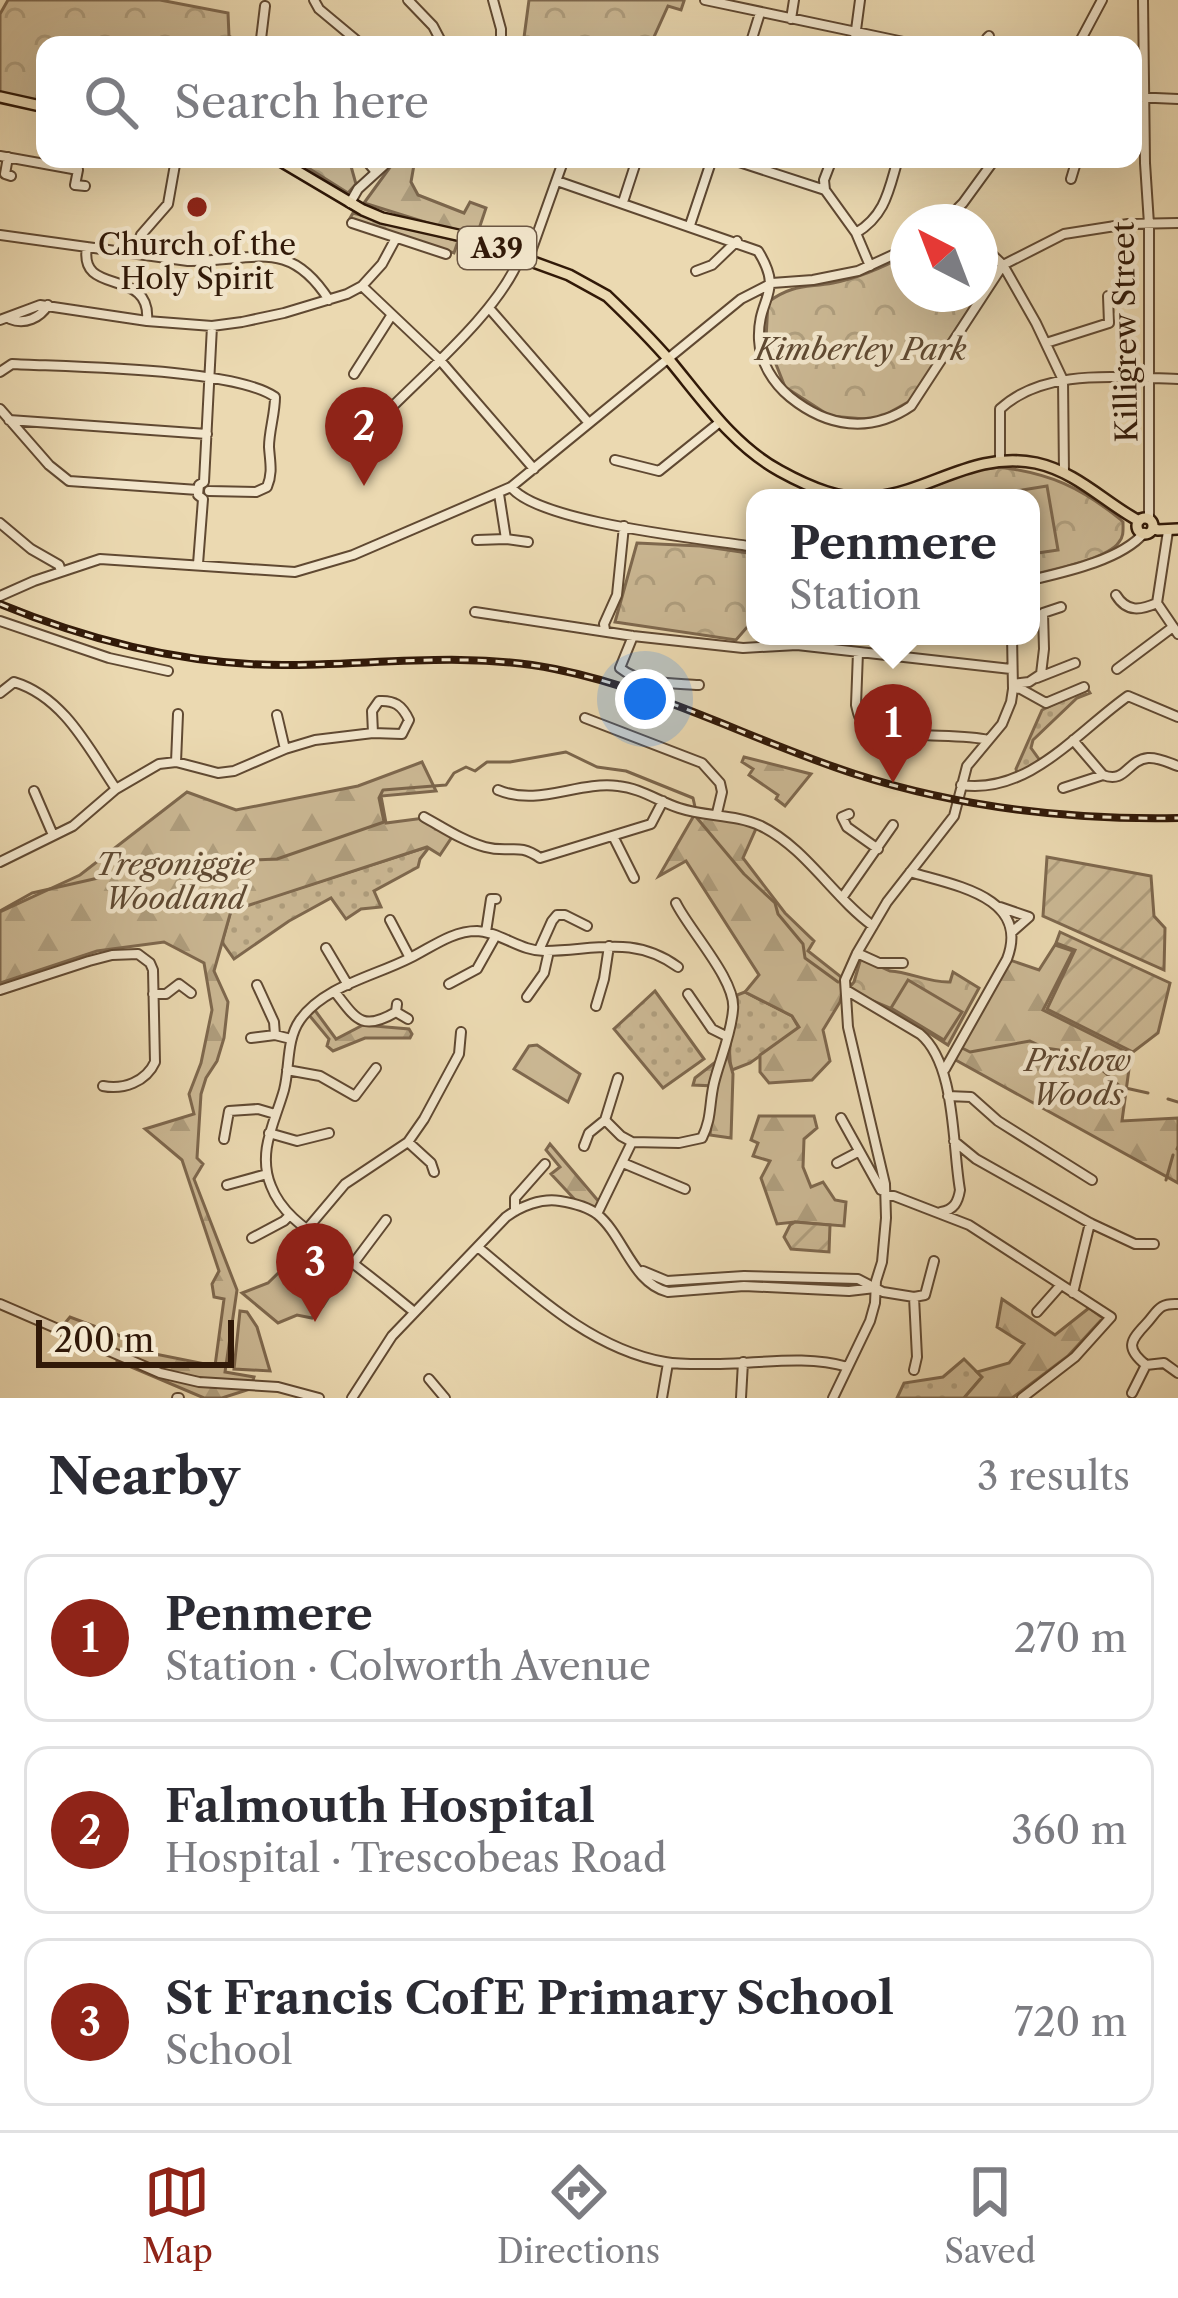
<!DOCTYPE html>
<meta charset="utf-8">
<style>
body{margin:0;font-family:"Libre Caslon Text",serif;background:#f7f7f7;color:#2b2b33}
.compass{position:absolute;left:890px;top:204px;width:108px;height:108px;border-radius:50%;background:#fff;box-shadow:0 12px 48px #0002;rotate:318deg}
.scale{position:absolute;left:36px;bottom:30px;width:198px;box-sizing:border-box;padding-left:12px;border:6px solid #311908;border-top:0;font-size:33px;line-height:42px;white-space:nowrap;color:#311908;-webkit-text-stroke:9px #f2e6cc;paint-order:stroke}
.you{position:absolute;left:645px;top:699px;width:42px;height:42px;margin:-30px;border:9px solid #fff;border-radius:50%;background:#1a73e8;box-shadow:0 0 0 18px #1a73e833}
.badge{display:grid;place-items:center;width:78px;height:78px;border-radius:50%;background:#8f2418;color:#fff;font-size:39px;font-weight:700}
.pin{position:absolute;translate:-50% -99px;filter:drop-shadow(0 3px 6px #0008)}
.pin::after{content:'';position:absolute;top:63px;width:42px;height:36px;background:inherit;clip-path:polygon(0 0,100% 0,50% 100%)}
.popup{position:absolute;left:746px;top:489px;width:294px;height:156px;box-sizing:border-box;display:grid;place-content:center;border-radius:24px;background:#fff;filter:drop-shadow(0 3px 9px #0005);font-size:39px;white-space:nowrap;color:#7c7c81}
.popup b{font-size:45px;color:#2b2b33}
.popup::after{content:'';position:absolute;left:50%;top:100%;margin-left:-24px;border:24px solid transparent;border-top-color:#fff}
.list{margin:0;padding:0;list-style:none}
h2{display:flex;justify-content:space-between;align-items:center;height:156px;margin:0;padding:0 48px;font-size:51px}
h2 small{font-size:39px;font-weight:400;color:#7c7c81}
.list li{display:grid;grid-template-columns:78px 1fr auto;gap:36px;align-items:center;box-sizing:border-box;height:168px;margin:0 24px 24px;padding:0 24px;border:3px solid #e1e1e2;border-radius:24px}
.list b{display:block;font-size:45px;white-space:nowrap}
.list p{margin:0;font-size:39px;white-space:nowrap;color:#7c7c81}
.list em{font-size:39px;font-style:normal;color:#7c7c81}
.icon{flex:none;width:66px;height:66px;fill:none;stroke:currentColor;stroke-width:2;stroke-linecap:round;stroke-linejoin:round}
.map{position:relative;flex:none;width:1178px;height:1398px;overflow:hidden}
.search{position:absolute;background:#fff;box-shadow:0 12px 48px #0002;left:36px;right:36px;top:36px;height:132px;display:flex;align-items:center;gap:30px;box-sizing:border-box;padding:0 42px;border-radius:24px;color:#7c7c81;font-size:45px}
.sheet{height:732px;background:#fff}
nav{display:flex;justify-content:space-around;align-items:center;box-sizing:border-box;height:168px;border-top:3px solid #e1e1e2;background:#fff;font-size:33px;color:#7c7c81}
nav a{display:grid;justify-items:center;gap:6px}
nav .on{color:#8f2418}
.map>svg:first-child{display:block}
</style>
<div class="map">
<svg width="1178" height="1398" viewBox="0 0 1178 1398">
<defs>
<pattern id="grass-dots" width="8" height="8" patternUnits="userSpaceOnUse" patternTransform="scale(3)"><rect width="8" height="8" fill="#cbb894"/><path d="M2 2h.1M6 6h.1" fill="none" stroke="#af9e7e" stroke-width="1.8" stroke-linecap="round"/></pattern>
<pattern id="forest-firs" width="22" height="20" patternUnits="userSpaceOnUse" patternTransform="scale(3)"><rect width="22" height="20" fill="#cbb894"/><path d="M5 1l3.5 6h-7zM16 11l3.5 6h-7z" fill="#af9e7e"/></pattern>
<pattern id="park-crowns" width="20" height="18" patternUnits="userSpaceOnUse" patternTransform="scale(3)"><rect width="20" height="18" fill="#cbb894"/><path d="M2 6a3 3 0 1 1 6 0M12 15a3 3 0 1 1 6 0" fill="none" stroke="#af9e7e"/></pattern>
<pattern id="garden-furrows" width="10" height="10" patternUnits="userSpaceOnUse" patternTransform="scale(3)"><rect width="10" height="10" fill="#cbb894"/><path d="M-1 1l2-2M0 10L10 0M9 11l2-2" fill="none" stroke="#af9e7e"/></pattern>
</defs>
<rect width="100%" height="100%" fill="#ebd9b1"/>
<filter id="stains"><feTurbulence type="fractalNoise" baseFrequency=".00167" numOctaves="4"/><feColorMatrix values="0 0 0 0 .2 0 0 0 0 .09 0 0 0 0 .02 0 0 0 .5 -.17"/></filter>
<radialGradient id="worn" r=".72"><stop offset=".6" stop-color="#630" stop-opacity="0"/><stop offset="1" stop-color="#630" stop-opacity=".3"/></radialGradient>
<path fill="url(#grass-dots)" stroke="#7e684e" stroke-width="3" d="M1087 688 1090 693 1077 698 1033 740 1031 748 1041 762 1017 773 1016 769 1042 710Z
M430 846 420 859 418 867 374 891 381 907 361 909 346 919 331 898 289 921 234 959 222 942 231 910Z
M655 991 704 1059 663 1088 614 1029Z
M745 992 792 1016 799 1028 750 1063 732 1070C724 1043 739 1021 737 995Z
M964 1359 982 1377 964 1398H897L904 1383 943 1377Z"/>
<path fill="url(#forest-firs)" stroke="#7e684e" stroke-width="3" d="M396 159H415L411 182 418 195 464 213 470 202 486 208 476 238 364 203Z
M353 213 458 241 454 253 349 220Z
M744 757 811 774 785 806 776 799 778 795 749 775 753 769 742 762Z
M422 762 436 791 381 796 386 823 424 818 454 834 440 855 427 847 231 911 214 971 228 1002 224 1038 217 1061 206 1078 201 1094 197 1158 203 1164 194 1179 237 1290 225 1372 254 1377 250 1389 222 1398H204L117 1361V1352L61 1328 70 1317 126 1338 130 1349 215 1366 224 1299 214 1297 212 1284 219 1271 182 1160 145 1129 194 1114 189 1094 201 1063 212 1010 204 963 164 942 97 951 0 983V912L80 875 187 792 236 810 358 786Z
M696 812 758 824 743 858 785 913 814 941 808 951 845 980 840 1002 823 1030 830 1061 812 1080 769 1083 760 1072V1055L799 1027 792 1016 745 992 759 975 686 861 659 876Z
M1055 945 1073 951 1043 1010 1131 1054 1122 1121 1178 1118V1183L952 1058 1007 959 1039 970Z
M314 1009 336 1039 363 1025 409 1029 412 1034 410 1038H365L333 1051 327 1046 329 1039 309 1015Z
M727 1053 733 1074 731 1138 710 1135 715 1086 693 1085 695 1078Z
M759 1116H814L817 1128 804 1139 803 1167 811 1187 823 1182 835 1200 846 1202 844 1226 795 1222 777 1224 761 1178 770 1161 753 1156 758 1143 751 1140Z
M550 1144 600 1203 596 1210 579 1204 551 1174 560 1167 546 1150Z
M1002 1299 1055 1335 1089 1308 1103 1318 1068 1356 1012 1398H964L982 1377 977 1372 1009 1363 1024 1344 997 1327Z"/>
<path fill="url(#park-crowns)" stroke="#7e684e" stroke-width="3" d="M8 0H160L228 13 229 36 243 45H45V107L0 98V14Z
M529 0H682L684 1 681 10 668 6 654 37 659 39 657 45H523Z
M294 159H349L356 184 348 193Z
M908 254V294H979L910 401 876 420 830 416 785 387 766 339 768 302C793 284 805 288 833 283 860 278 884 267 908 254Z
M1000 467C1051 474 1080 487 1120 519L1123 522C1123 530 1124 536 1119 542 1108 559 1051 570 1031 575V498H906L970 471Z
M637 543 700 546 755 554V618L736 640 615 622Z
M861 958 890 971C910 972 929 983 950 982L953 972 979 988 948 1045 890 1008 847 990 854 982Z"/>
<path fill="url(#garden-furrows)" stroke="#7e684e" stroke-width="3" d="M1047 857 1151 876 1154 916 1165 928 1164 970 1043 916Z
M1060 932 1170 983 1158 1033 1133 1052 1047 1009 1075 950 1056 943Z
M795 1222 830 1225 829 1252 791 1249 784 1237 790 1225Z"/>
<path fill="#cbb894" stroke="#7e684e" stroke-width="3" d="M1047 486 1058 550 1031 554V498H973Z
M908 980 962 1012 944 1040 891 1008Z
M537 1045 580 1074 568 1102 514 1069 529 1046Z
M307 1245 344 1273 323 1306 312 1318 297 1315 278 1323 242 1293 268 1283Z
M240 1311 247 1312 257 1327 270 1371 234 1369Z"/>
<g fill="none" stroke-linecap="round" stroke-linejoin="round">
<path stroke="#7b654b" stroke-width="3" d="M697 818 744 874 775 903 778 914 803 944 805 958 838 982
M0 911 32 893 160 864 277 859 384 822 379 798 383 790 446 785 454 773 466 767 475 771 487 762H510L566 752 597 767 626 771 693 798 695 807
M962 1048 970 1052 1030 1041 1045 1048 1059 1050 1079 1064 1102 1070 1121 1087 1148 1093
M1168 1099 1178 1102
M1177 1149 1178 1147
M1166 1180 1173 1155"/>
<g stroke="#604932" stroke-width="12">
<path id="minor" d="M314 0 319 9 361 44
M408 0 433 26 443 45
M493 0 501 29V45
M705 0 918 45
M1143 0 1145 163 1149 224V519
M791 19 794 0
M987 38 989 36
M264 45 261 39 265 6
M750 45 760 13
M854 45 860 0
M1078 45 1102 0
M1133 97 1178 99
M0 156 78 170 75 185 85 186
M8 157 5 174 11 176
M365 159 376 172
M730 159 825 190 856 233 870 266
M1071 179 1077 159
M557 181 758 251C785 294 757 296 759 340 760 362 773 383 790 397 827 427 870 434 911 406L1003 265 1064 234 1128 224 1178 223
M825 190 824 180 832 159
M623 202 637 159
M350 203 358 189 391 159
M944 222 963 203 995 159
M352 223 446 254
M690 225 712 159
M856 233C886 215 889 189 898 159
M0 235 188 261C253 262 288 236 329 300
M980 243 1003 265 1036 323 1063 380 1064 473
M87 247C78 298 152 266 147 321
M134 253 141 235 168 204 176 159
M528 260 564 159
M696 271 712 265 737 241
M362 286 439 359 534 469
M489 308 588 422
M10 319C25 325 40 318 48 305
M0 320 40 305 147 321 212 326 242 322 284 313 347 294 362 286 382 264 396 238
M1046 343 1109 323 1108 296
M0 372 12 364C69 367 234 368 275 397 275 414 269 431 269 447 270 462 273 473 267 487L256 492 209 491
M354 374 391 316
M0 409 49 465 69 481 198 490
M385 414C427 371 499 311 520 257
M9 420 207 434
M615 460 659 471 720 422
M1000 461V409C1045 367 1120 378 1178 379
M511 487C539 523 705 539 755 547
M499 494 506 539 528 542
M0 523 31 549 59 565 61 571
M1168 531 1157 603 1178 634
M477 540 506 539
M198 564 203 499 198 495 199 485 204 482 212 326
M1031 580C1065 572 1121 560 1144 533
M1116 595C1127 613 1141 610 1157 603
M0 596 34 581 100 559 295 572 353 555 511 487 741 299 772 283 813 280 858 271 908 248
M475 612 633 636 743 648 797 645 1011 669
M0 621 109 658 168 671
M605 630 604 624 617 595 624 526
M633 636 620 668C641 685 673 683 699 685
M858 652 856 705C858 713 858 717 864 722 884 741 958 732 988 740
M1117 669 1173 627
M1037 678 1075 663
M1013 684 1029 682 1041 674 1044 649 1043 613 1061 607
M1014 689 1019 688 1046 703 1084 687
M0 693 14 682C64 697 89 749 116 789
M277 715 285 749
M585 718 702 763 720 783 722 792 717 813
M1073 740 1103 775
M176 762 178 714
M961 785C1029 795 1078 731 1128 696L1178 717
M1063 788 1103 775C1126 784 1127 760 1148 758 1158 757 1169 763 1178 766
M498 790C539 807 577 781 618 786 640 788 658 801 679 808 706 817 735 814 761 826 806 848 833 897 873 926
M34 791 53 835
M849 814 842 817 847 827 878 849
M424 817C444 828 463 841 485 847 511 854 517 842 540 858L651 824 663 801
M614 838 634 878
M0 862 73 826 116 789 159 764 176 762 218 773 234 771 285 749 315 740 373 733 372 711 379 701C394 700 402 705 409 720L402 734 373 733
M910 872C952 885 1031 896 1007 959L945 1069
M842 898 893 825
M1000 907 1029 917 1012 932
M390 920 410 958
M486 932 491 899H496
M326 948 348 985
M539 950 552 921 557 915H565L587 926
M857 953 879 963H903
M449 984 477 969 495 937
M257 985 274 1022 275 1035
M0 990 89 961 112 955 138 954 150 963 153 970 155 1062C146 1082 123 1090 103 1086
M846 990 920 1034C956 1064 952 1144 960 1190 958 1202 954 1210 941 1212
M335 992C356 1019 362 1032 396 1012L397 1004
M153 994H166L179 984 191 993
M688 994 712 1029 726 1036
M527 997 544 973 549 951
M596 1006 604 979 609 946
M396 1012 408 1019
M251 1038 275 1035 291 1039
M287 1070 320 1076 355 1096 376 1068
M948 1096 971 1097 998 1121 1092 1180
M841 1118 881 1190 885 1192
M269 1133 297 1141 329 1133
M224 1139 229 1111 258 1109 275 1114
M954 1141 976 1159 1090 1223 1135 1244H1154
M408 1142 431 1163 434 1172
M632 1142 679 1143 702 1138C712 1118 709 1104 714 1083 720 1059 731 1035 733 1010 737 981 689 930 676 903
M584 1146 589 1133 605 1120 618 1078
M623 1163 685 1189
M837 1163 858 1152
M227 1185 267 1174
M886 1196H894L969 1225 1111 1317 1075 1357 1022 1398
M515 1211V1198L545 1164
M597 1214 632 1142 621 1136 605 1120
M307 1229 345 1184 408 1142 424 1119 459 1054 461 1032
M252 1238 284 1221 290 1215
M479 1248C534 1294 592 1349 665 1362 682 1365 703 1364 720 1364 763 1363 807 1355 848 1367
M353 1264 386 1220
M643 1271 667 1281 744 1276 858 1279 883 1292 914 1297
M1073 1293 1090 1223
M914 1297 925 1295 934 1261
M0 1304 160 1373 199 1382 278 1387 319 1398
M1178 1304C1158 1303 1158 1311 1146 1324 1130 1341 1125 1348 1146 1365L1164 1363 1178 1373
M413 1311C390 1292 366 1273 342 1255 316 1235 283 1218 271 1186 257 1152 275 1122 284 1090 290 1067 286 1040 300 1020 324 986 375 976 410 958 432 947 452 931 477 931 501 932 521 952 546 951 596 950 634 935 678 967
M1037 1312 1060 1286
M914 1370 917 1357 914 1297
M429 1379 445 1398
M1132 1393 1146 1365
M177 1398H179
M352 1398 392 1336 506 1217C521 1206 541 1198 560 1201 572 1203 588 1207 597 1214 624 1236 632 1283 668 1292L744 1286 849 1291 875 1288
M662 1398 668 1363
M741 1398 743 1362
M833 1398 870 1321 875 1303 876 1281 882 1262 886 1218 885 1184 848 1027 845 980 857 953 887 902 954 816 967 766 1002 724 1011 702 1013 689 1012 636"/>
</g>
<g stroke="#311908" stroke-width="14">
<path id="major" d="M0 97 45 107
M277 159 363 210 382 218 462 236 569 275 607 296C629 317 651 339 671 362 704 402 734 446 780 471 809 487 843 502 876 497 933 490 974 451 1036 463 1077 472 1104 502 1139 521
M1137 526a8 8 0 1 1 16 0a8 8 0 1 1-16 0Z
M1153 528 1158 530 1178 529"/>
</g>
<use href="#minor" stroke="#f2e6cc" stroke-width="8"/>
<use href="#major" stroke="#ebd9b1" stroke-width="9"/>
<g stroke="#311908" stroke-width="8">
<path id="rail" d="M0 604C90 641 185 665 283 665 374 665 464 651 555 669 660 690 753 741 855 774 958 807 1070 820 1178 818"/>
</g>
<use href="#rail" stroke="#f2e6cc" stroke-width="3" stroke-dasharray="9" stroke-linecap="butt"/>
</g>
<circle fill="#8f2418" stroke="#f2e6cc" stroke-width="4.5" cx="197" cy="207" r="12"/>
<g text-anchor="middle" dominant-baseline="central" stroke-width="9" stroke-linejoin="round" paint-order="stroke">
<rect fill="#f2e6cc" stroke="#6b5643" stroke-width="3" x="458" y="227" width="78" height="42" rx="9"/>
<g font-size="27" font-weight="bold" fill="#311908">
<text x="497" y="248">A39</text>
</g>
<g font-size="30" fill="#311908" stroke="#f2e6cc">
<text x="197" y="244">Church of the<tspan x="197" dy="34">Holy Spirit</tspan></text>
</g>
<g font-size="30" fill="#311908" stroke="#f2e6cc">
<text transform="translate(1125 332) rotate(-91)">Killigrew Street</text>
</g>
<g font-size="30" font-style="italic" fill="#5f4932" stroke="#f2e6cc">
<text x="861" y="349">Kimberley Park</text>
<text x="175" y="864">Tregoniggie<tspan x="175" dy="34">Woodland</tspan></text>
<text x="1078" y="1060">Prislow<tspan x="1078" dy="34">Woods</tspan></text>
</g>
</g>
<rect width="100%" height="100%" filter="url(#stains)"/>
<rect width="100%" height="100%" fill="url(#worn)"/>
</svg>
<svg class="compass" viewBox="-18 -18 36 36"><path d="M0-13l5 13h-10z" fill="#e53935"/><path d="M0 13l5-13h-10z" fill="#7c7c81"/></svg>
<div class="scale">200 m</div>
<div class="you"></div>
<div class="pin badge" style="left:893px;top:783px">1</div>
<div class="popup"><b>Penmere</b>Station</div>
<div class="pin badge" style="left:364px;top:486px">2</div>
<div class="pin badge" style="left:315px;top:1322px">3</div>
<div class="search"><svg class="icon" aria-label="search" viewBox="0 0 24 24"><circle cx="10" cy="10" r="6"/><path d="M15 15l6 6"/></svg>Search here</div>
</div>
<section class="sheet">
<h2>Nearby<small>3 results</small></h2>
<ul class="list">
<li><span class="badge">1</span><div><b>Penmere</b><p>Station · Colworth Avenue</p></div><em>270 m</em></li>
<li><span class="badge">2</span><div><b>Falmouth Hospital</b><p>Hospital · Trescobeas Road</p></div><em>360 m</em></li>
<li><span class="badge">3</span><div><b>St Francis CofE Primary School</b><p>School</p></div><em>720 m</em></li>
</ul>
</section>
<nav>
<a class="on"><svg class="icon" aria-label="map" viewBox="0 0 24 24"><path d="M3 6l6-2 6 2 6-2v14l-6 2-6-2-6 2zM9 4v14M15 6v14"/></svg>Map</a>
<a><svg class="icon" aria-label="directions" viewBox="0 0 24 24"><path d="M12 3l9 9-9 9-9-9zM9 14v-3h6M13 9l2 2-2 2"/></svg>Directions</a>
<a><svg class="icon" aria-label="saved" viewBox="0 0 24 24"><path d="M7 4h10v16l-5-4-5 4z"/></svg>Saved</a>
</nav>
